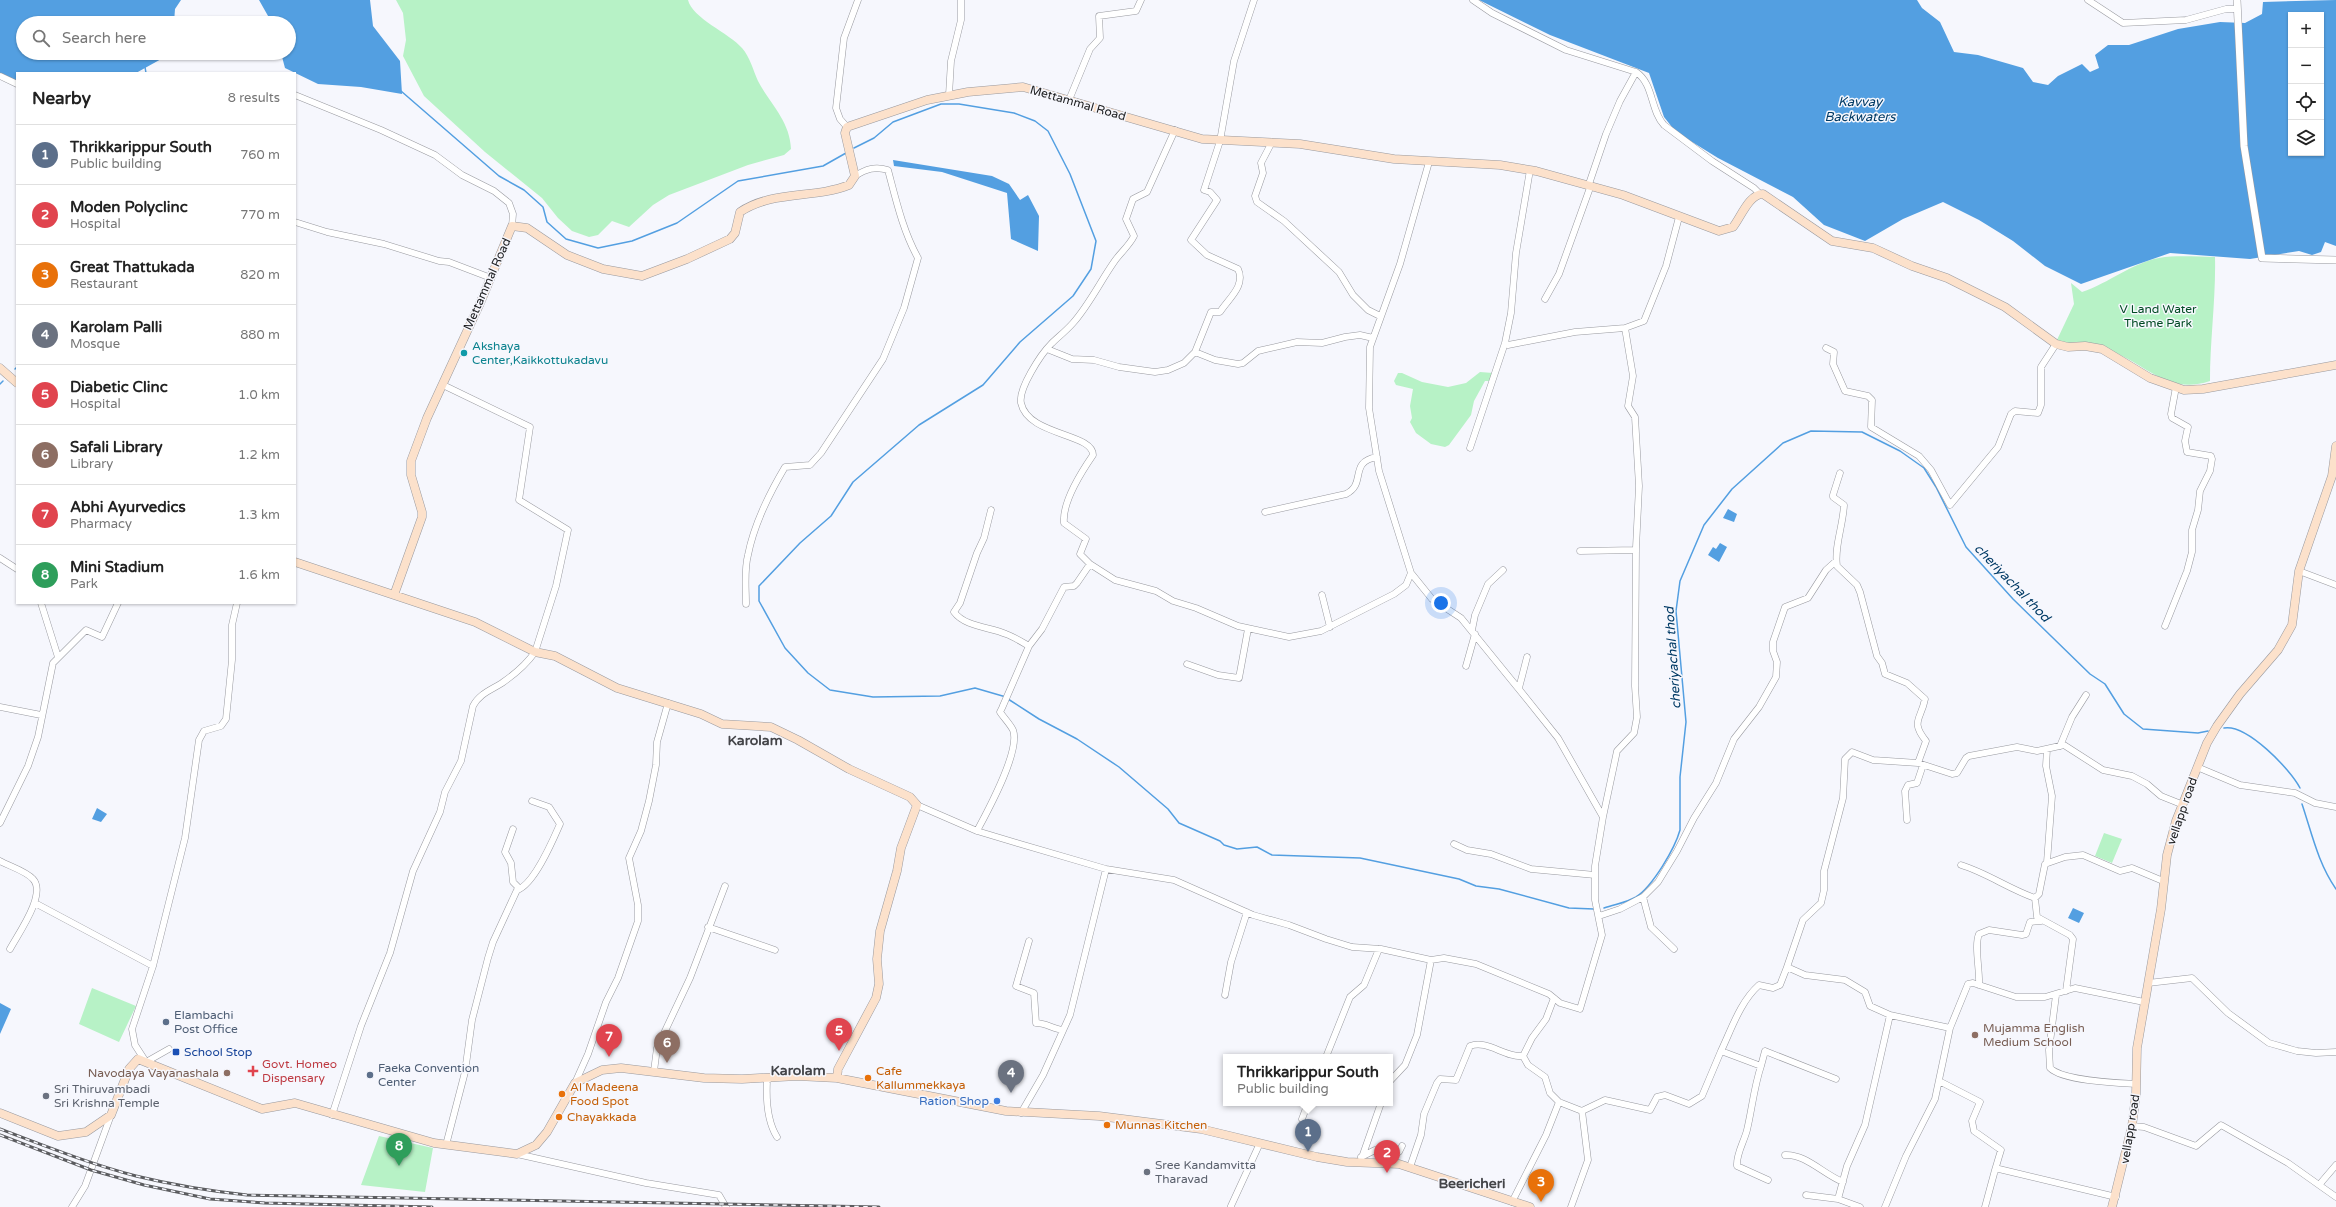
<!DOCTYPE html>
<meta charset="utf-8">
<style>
body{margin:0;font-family:"Varela Round",sans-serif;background:#f2f2f2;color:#222}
.controls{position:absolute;right:12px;top:12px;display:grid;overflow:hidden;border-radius:0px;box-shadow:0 1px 3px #0004}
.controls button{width:36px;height:36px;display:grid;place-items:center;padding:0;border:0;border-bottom:1px solid #e0e0e0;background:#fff;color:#222;font:20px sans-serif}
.you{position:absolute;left:1441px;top:603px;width:14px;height:14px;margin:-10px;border:3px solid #fff;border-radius:50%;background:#1a73e8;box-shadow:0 0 0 6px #1a73e833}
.badge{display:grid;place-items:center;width:26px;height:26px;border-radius:50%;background:#425bce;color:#fff;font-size:13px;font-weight:700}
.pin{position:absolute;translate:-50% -33px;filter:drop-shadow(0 1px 2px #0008)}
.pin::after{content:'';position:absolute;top:21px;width:14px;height:12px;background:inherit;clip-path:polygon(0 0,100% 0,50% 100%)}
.popup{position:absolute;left:1223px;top:1054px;width:170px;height:52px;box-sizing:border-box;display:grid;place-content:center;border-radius:0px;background:#fff;filter:drop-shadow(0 1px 3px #0005);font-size:13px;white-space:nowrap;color:#767676}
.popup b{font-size:15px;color:#222}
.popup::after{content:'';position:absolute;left:50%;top:100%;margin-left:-8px;border:8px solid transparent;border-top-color:#fff}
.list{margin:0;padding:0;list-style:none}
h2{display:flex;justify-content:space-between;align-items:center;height:52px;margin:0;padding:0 16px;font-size:17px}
h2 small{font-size:13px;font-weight:400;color:#767676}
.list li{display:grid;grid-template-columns:26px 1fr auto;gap:12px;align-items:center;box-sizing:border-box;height:60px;padding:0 16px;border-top:1px solid #e0e0e0}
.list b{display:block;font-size:15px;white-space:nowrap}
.list p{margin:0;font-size:13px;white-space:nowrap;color:#767676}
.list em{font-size:13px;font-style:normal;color:#767676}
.icon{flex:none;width:22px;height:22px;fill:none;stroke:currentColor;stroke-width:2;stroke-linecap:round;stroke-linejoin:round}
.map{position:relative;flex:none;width:2336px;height:1207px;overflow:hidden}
.search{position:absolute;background:#fff;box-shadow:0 1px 3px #0004;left:16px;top:16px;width:280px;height:44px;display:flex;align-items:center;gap:10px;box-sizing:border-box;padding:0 14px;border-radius:22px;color:#767676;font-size:15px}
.panel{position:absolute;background:#fff;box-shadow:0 1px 3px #0004;left:16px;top:72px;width:280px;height:532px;border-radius:0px}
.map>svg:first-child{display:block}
</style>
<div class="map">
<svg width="2336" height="1207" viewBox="0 0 2336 1207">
<rect width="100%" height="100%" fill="#f6f7fd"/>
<path fill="#b7f2c6" d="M396 0H688C692 18 729 33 742 48 750 57 753 70 758 81 770 104 790 121 791 149L784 155 748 165 669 195 653 205 629 227 612 221 598 235 589 237 572 231 558 218 542 198 485 152 424 96 403 56 406 40 403 13Z
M2215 257C2216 298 2210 340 2210 381 2168 395 2147 365 2113 352 2098 345 2072 345 2056 342L2074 304 2071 283 2082 292C2109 283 2132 263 2159 258 2177 255 2197 257 2215 257Z
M1480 372 1493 373 1489 381H1485L1474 401 1471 415 1449 445 1445 447 1431 444 1416 433 1410 422 1412 418 1410 406 1413 389 1396 385 1394 381 1398 373H1402L1422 382 1448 387 1466 383Z
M2104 833 2122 839 2112 863 2095 856Z
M92 988 136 1006 119 1042 79 1024Z
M379 1136 433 1148 425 1192 361 1185Z"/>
<path fill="#539fe1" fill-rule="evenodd" d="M0 0H181L175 9 174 23H23V53H172L136 73H17V84L0 76Z
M259 0H370L373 26 400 61 402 94 361 87 318 84 285 68 281 53H289V23H272Z
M1479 0H1917L1922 8 1940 22 1954 52 1978 55 2023 68 2033 82 2048 85 2058 76 2082 64 2090 72 2099 68 2095 55 2108 45H2129L2178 29 2220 22 2245 23 2262 14 2263 2 2336 0V246L2325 242 2321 252 2312 255 2299 251 2250 259 2170 253 2081 284 2045 266 2013 241 1979 220 1943 202 1903 219 1865 241 1824 225 1793 197 1718 158 1676 132 1664 117 1649 73 1550 35ZM2291 15H2321V153H2291Z
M893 160 992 176 1009 184 1020 200 1028 195 1039 216 1038 251 1011 239 1007 193 942 172 894 166Z
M1728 509 1737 514 1734 522 1723 518Z
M1720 543 1727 547 1719 562 1708 555 1713 547 1716 549Z
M97 808 107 814 101 822 92 819Z
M2073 908 2084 913 2079 923 2068 918Z
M0 1003 11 1009 0 1034Z"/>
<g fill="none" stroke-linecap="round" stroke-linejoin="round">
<path stroke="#539fe1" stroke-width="1.5" d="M145 67 146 73
M401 91 499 176 524 190 543 207 547 222 566 239 598 248 632 241 677 223 738 181 823 166 846 153
M854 148 874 138 893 122 941 104H959L1014 113 1035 121 1048 131 1070 174 1096 241 1091 269 1073 296 1020 342 983 385 919 425 853 482 831 516 800 543 759 586V601L785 648 808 673 830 690 873 697 940 696 975 688 1006 697
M15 369 17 367
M0 384 3 381
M1008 699 1039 719 1077 739 1119 767 1168 809 1179 823 1220 841 1224 845 1237 849 1257 847 1272 855 1360 858 1459 879 1476 886 1499 889 1569 908 1594 909
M2224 728C2247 724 2290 769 2300 788
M2302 804C2312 834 2318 863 2336 889
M1604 908C1615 904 1626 903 1636 897 1653 886 1675 848 1680 830V777L1686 722 1676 611 1680 581 1704 525 1732 489 1783 443 1811 431 1862 432 1900 451 1924 468 1936 487 1966 547 2013 599 2090 674 2105 684 2124 714 2143 729 2198 733 2208 731"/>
<g stroke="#98999f" stroke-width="7">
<path id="minor" d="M1254 0 1234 61 1220 141 1204 190 1210 192 1217 200 1191 240 1207 255 1238 269C1246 286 1228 299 1220 312H1211L1195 352 1215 360 1238 364 1243 363 1258 351 1297 342 1322 343 1345 337 1360 335 1373 338
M1473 0 1492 13 1566 50 1636 72 1620 101 1606 134 1589 184
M2088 0 2123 23 2186 20 2226 9H2236
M1636 72C1654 84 1650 110 1664 125L1712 161 1754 188 1760 194
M0 76 17 84
M295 95 381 130 435 155 462 175 494 191 509 203 513 214 512 226
M949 95 951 61 961 20V0
M1069 100 1090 49 1100 38 1099 16 1136 11 1141 0
M847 127 840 119 836 108 844 38 858 0
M1272 142 1261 163 1263 173 1255 196 1257 202 1284 221 1339 272 1353 295 1368 310 1380 316
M1429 162 1400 264 1370 347 1369 408 1379 471 1411 573 1432 599 1461 618 1522 693 1558 738 1603 817 1595 866V900L1602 935 1580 1009 1560 1003 1549 994 1476 964 1444 958 1431 960
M1530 170 1516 253 1511 313 1505 343 1508 345 1575 332 1625 328
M295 222 327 232 384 244 439 261 449 262 491 278
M1545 299 1559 274 1591 185
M1826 348 1834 352 1833 364 1845 391 1868 396 1872 400 1871 427 1919 456 1931 470 1950 505 1998 447 2011 414 2015 411 2038 413 2041 405V367L2056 344
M1047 349 1072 359 1094 360 1119 367 1155 372 1168 370 1184 363 1195 352
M1470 448 1505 343
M1840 473 1833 495V497L1844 505C1843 526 1834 547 1837 566L1857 585 1860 592 1877 656 1882 663 1885 674 1907 683 1925 699C1921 720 1910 721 1926 741L1918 763
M991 510 984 538 977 553 960 603 954 612C965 627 990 627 1006 634 1014 637 1022 642 1029 646
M1265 512 1346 494C1367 484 1348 462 1377 457
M1580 551 1636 550
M0 558 17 569
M1090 564 1080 554 1086 539 1064 523C1062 503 1082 471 1093 455 1093 433 1028 436 1021 403 1018 389 1041 354 1051 344 1058 337 1066 331 1073 323 1089 305 1100 282 1114 262 1120 253 1129 246 1134 236L1126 219 1133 199 1147 192 1175 130
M2299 571 2336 585
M1322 595 1330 627
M41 603 58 657
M746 604C746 588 744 570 748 555 754 524 769 494 785 467L810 465 821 453 883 359 904 308 918 258C903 231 896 200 888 170 875 166 866 169 855 176
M2165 626 2187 571 2192 552V530L2198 510 2200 491 2210 471 2212 459 2211 456 2187 452 2185 441 2188 427 2172 418 2171 414 2176 387
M1472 630 1475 615 1488 584 1503 570
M1187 664 1218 675 1239 678 1248 629
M1466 666 1475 634
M1519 688 1527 657
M0 707 41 715
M2060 746 2072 717 2086 695
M2197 767 2240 785 2295 793 2315 803 2336 807
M917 805 977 831 1017 843 1106 869 1174 880 1253 915 1289 925 1326 939 1352 947 1381 949 1431 960 1417 1035 1405 1065 1390 1081
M1603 817 1617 751 1634 733 1637 717 1635 686 1636 548 1639 486 1635 417 1628 406 1633 376 1625 328 1644 321 1666 266 1679 217
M1907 820 1905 791 1908 785 1917 783 1923 765
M0 823 28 766 38 737 53 663 86 630 102 637 118 603
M977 831C987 812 1021 751 1013 730 1010 724 1004 718 1000 712L1002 708 1029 646 1042 629 1064 587 1074 586 1077 583 1090 564 1115 580 1156 591 1173 601 1196 608 1238 626 1289 637 1321 631 1394 594 1406 585 1411 573
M1454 844 1467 850 1491 854 1531 869 1595 875
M0 861C9 866 26 871 33 879 47 894 18 934 10 949
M2047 862 2052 796 2046 766 2047 749
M1961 865C1987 873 2009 889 2035 898L2039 894 2045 864 2065 857 2083 855 2120 871 2132 868 2163 881
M517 890C534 885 553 840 560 824L549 807 532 801
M1643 897 1651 927 1674 949
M2035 898 2037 917 2070 935 2073 939 2066 991
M35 903 153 966
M1599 916 1620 909 1643 897 1658 882 1677 851 1694 818 1716 783 1734 739 1759 707 1776 677 1777 662 1773 651V642L1785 607 1808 598 1826 570 1836 561
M708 927 775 950
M1029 941 1016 986 1034 993 1036 1023C1046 1023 1053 1029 1063 1030
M1787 967 1803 920 1821 903 1824 890V871L1843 798 1845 759 1852 752 1873 760 1918 763 1952 774 1957 773 1966 758 1969 756 2017 747 2037 751 2064 745 2103 770 2132 776 2147 784 2161 796 2181 804
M2148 983 2192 978 2228 1013 2269 1043 2297 1051 2316 1053 2336 1052
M1979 985C1980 971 1974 945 1979 934L1989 930 2022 935 2026 934 2030 922 2041 921
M1225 995 1231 962 1247 912
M2056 995 2049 1050 2050 1068C2063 1081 2117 1083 2136 1084
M1554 998 1546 1019 1532 1038 1523 1056 1528 1065 1545 1077 1550 1093 1559 1102 1582 1111 1605 1100 1650 1110 1657 1097 1665 1095 1689 1104 1702 1096 1721 1051 1761 1066 1765 1051 1836 1079
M169 1049 146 1062 135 1045 132 1029 153 966 185 838 199 740 204 731 221 726 226 719 232 660V625L237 603
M1721 1051C1732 1028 1740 1002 1759 985L1773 988 1780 985 1787 967 1805 975 1845 980 1865 992 1870 1006 1890 1015 1950 1028
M1326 1057 1350 997 1364 985 1379 949
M1761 1066C1754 1087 1752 1109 1747 1130 1744 1142 1736 1154 1737 1166L1768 1180
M654 1071 657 1048 690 978 725 886
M770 1078 767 1081C766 1100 767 1121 777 1137
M1939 1081 1980 1102 1972 1121 1974 1131 2001 1150 1995 1170
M575 1083 588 1054 606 1002 618 978 638 921V905L629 858 641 831 649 801 656 765 657 742 668 703
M1021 1113 1043 1075 1070 1015 1106 869
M332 1115 361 1026 390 953 413 871 440 812 445 792 461 761 473 706C479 694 491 690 502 683 515 674 526 665 535 652L556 586 568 530 519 500 530 427 443 385
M1302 1119 1308 1103
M2132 1126 2144 1127 2196 1146 2221 1125 2288 1163 2319 1185 2336 1165
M446 1145 465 1072 472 1020 488 958 493 942 517 890 518 887 513 882 511 863 505 852 513 829
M517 1154 646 1183 719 1195 726 1207
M1785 1155C1806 1154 1823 1174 1843 1182
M1361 1157 1375 1150 1385 1154 1399 1152 1402 1146
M1360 1163 1381 1103
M1410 1167 1421 1135 1424 1114 1437 1083 1440 1079 1456 1080 1470 1046C1487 1039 1505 1058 1523 1056
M2319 1185 2336 1197
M1806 1195 1838 1199 1860 1207
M1838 1199 1847 1166 1865 1125 1890 1015
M1512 1202 1546 1135 1559 1102
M1231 1206 1260 1143
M72 1207 85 1186 111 1115
M1571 1207 1588 1160 1582 1111
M1885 1207 1906 1156 1935 1099 1950 1028 1968 984 1973 983 2016 997H2045L2075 988 2144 1002
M1985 1207 1995 1170 1999 1169 2116 1197"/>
</g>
<g stroke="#98999f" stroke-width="8">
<path id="tertiary" d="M2237 0 2244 146 2262 258 2336 260"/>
</g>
<g stroke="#98999f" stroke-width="9">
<path id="secondary" d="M0 368 17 383
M295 562 475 622 535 652 555 656 617 688 701 714 722 724 771 727 798 740 849 769 910 797 917 805 901 848 897 871 880 931 877 959 879 984 876 998 838 1069 837 1078
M394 595 422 517V512L411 475V461L427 418 481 301 512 226 527 228 567 255 603 269 642 276 687 259 730 239 735 233 740 212C773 190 814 199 849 185L855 176 845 133 847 127 927 100 968 92 1023 87 1202 139 1300 144 1394 159 1500 165 1536 171 1623 195 1719 231 1733 227C1741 217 1749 194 1763 194L1832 241 1873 248 1912 266 1947 278 2005 307 2056 344 2068 347 2085 346 2102 349 2150 378 2184 390 2203 389 2336 365
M0 1113 58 1136 86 1132 111 1115 129 1069 138 1059 262 1109 295 1103 434 1143 517 1154 536 1145 547 1132 575 1083 602 1070 621 1068 704 1078 742 1079 797 1076 837 1078 1006 1111 1099 1116 1201 1129 1317 1157 1347 1162 1399 1164 1530 1207
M2112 1207 2132 1126 2136 1094 2137 1048 2161 909 2167 855 2176 821 2207 743 2217 726 2240 694 2278 650 2292 625 2299 571 2332 476 2336 446"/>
</g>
<use href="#minor" stroke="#fff" stroke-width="6"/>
<use href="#tertiary" stroke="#fff" stroke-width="7"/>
<use href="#secondary" stroke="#fce1cb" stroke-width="8"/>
<g stroke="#5b5c5f" stroke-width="3">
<path id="rail" d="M0 1129C45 1146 90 1164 136 1176 173 1185 210 1191 247 1195L879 1207
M0 1135 91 1170 144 1185 210 1199 265 1203 432 1207"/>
</g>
<use href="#rail" stroke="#f6f7fd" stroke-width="1.5" stroke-dasharray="4.5" stroke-linecap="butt"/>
</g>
<circle fill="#0f9aa8" stroke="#f6f7fd" stroke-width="1.5" cx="464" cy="353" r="4"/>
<g fill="#5c6f8a" stroke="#f6f7fd" stroke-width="1.5">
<circle cx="166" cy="1022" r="4"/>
<circle cx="370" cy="1075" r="4"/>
</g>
<g fill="#8d6e63" stroke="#f6f7fd" stroke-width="1.5">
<circle cx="1975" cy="1035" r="4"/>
<circle cx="227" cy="1073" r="4"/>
</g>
<rect fill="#1a4fb4" stroke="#f6f7fd" stroke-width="1.5" x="172" y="1048" width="8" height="8" rx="2"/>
<path fill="#e0444e" stroke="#f6f7fd" stroke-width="1.5" d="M251 1065h4v4h4v4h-4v4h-4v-4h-4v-4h4z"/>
<g fill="#e8710a" stroke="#f6f7fd" stroke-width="1.5">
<circle cx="868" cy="1078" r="4"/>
<circle cx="562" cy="1094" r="4"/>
<circle cx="559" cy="1117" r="4"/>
<circle cx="1107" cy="1125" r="4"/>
</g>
<g fill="#6b7280" stroke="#f6f7fd" stroke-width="1.5">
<circle cx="46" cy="1096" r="4"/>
<circle cx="1147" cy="1172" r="4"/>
</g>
<circle fill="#3f7fe0" stroke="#f6f7fd" stroke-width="1.5" cx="997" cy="1101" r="4"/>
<g text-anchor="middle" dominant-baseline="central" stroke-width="3" stroke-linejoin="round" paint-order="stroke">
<g font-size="12" fill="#202123" stroke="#f6f7fd">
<text transform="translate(1078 103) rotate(16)">Mettammal Road</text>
<text transform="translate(487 284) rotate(-66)">Mettammal Road</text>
<text transform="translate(2182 811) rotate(-71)">vellapp road</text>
<text transform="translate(2130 1129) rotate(-81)">vellapp road</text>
</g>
<g font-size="12" fill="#024b24" stroke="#f6f7fd">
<text x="2158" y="309">V Land Water<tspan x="2158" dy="14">Theme Park</tspan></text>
</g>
<g font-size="12" fill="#0d838f" stroke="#f6f7fd" text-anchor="start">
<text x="472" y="346">Akshaya<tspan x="472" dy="14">Center,Kaikkottukadavu</tspan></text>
</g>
<g font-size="12" fill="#4e5e75" stroke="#f6f7fd" text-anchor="start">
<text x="174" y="1015">Elambachi<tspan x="174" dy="14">Post Office</tspan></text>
<text x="378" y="1068">Faeka Convention<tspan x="378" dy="14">Center</tspan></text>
</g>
<g font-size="12" fill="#785e54" stroke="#f6f7fd" text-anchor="start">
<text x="1983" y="1028">Mujamma English<tspan x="1983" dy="14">Medium School</tspan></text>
<text x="219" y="1073" text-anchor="end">Navodaya Vayanashala</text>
</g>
<g font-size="12" fill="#164399" stroke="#f6f7fd" text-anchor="start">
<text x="184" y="1052">School Stop</text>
</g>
<g font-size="12" fill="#be3a42" stroke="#f6f7fd" text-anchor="start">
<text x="262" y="1064">Govt. Homeo<tspan x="262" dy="14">Dispensary</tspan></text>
</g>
<g font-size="12" fill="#c56008" stroke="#f6f7fd" text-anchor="start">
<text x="876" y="1071">Cafe<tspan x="876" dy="14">Kallummekkaya</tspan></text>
<text x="570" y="1087">Al Madeena<tspan x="570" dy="14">Food Spot</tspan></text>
<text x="567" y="1117">Chayakkada</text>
<text x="1115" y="1125">Munnas Kitchen</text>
</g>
<g font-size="12" fill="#5b616d" stroke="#f6f7fd" text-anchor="start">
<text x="54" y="1089">Sri Thiruvambadi<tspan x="54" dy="14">Sri Krishna Temple</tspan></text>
<text x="1155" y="1165">Sree Kandamvitta<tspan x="1155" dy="14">Tharavad</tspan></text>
</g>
<g font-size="12" fill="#366cbe" stroke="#f6f7fd" text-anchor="end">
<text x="989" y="1101">Ration Shop</text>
</g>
<g font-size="13" font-style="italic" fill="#003a65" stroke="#f6f7fd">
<text x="1860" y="102">Kavvay<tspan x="1860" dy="15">Backwaters</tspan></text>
<text transform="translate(2012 583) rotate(46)">cheriyachal thod</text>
<text transform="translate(1673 658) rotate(-94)">cheriyachal thod</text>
</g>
<g font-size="14" font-weight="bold" fill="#434448" stroke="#f6f7fd">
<text x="755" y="740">Karolam</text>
<text x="798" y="1070">Karolam</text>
<text x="1472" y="1183">Beericheri</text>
</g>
</g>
</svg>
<div class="controls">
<button>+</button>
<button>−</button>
<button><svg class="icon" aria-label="locate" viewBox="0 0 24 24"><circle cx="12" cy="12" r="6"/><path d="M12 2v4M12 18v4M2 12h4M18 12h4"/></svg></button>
<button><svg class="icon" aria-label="layers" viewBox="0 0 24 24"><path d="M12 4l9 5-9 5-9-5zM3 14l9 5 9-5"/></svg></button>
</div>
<div class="you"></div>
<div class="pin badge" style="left:1308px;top:1152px;background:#5c6f8a">1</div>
<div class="popup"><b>Thrikkarippur South</b>Public building</div>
<div class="pin badge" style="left:1387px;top:1173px;background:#e0444e">2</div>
<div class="pin badge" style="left:1541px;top:1202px;background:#e8710a">3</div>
<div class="pin badge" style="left:1011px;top:1093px;background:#6b7280">4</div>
<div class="pin badge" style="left:839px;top:1051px;background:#e0444e">5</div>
<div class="pin badge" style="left:667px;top:1063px;background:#8d6e63">6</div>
<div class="pin badge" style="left:609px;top:1057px;background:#e0444e">7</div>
<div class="pin badge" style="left:399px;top:1166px;background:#2e9e5b">8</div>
<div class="search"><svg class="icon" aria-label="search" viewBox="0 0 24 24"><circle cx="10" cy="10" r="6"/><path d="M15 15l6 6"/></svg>Search here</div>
<section class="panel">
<h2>Nearby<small>8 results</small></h2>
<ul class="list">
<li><span class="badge" style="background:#5c6f8a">1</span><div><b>Thrikkarippur South</b><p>Public building</p></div><em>760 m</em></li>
<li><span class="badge" style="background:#e0444e">2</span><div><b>Moden Polyclinc</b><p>Hospital</p></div><em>770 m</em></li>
<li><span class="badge" style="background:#e8710a">3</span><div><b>Great Thattukada</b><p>Restaurant</p></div><em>820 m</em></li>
<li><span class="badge" style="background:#6b7280">4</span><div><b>Karolam Palli</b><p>Mosque</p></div><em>880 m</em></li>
<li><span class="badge" style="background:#e0444e">5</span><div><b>Diabetic Clinc</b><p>Hospital</p></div><em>1.0 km</em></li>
<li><span class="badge" style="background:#8d6e63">6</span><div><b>Safali Library</b><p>Library</p></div><em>1.2 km</em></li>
<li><span class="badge" style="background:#e0444e">7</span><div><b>Abhi Ayurvedics</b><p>Pharmacy</p></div><em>1.3 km</em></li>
<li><span class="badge" style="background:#2e9e5b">8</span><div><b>Mini Stadium</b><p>Park</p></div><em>1.6 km</em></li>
</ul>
</section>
</div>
